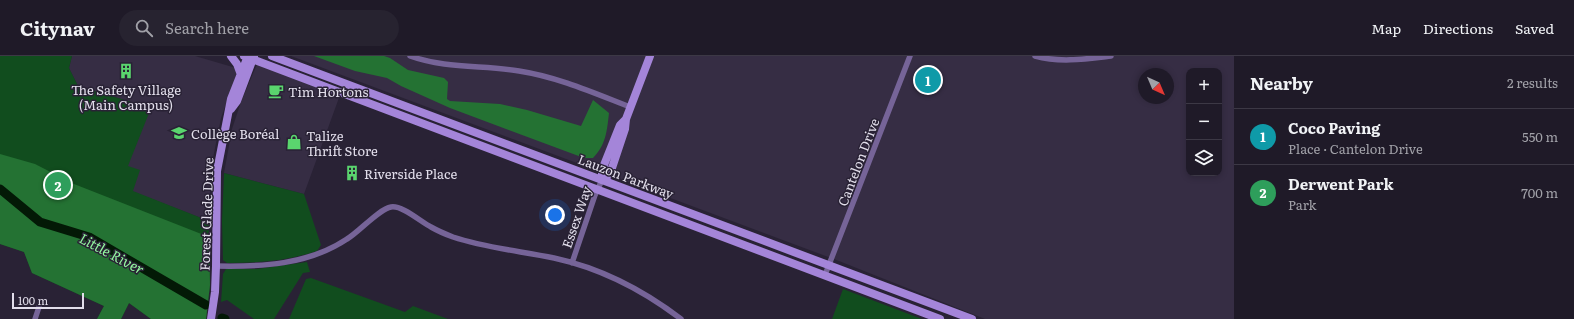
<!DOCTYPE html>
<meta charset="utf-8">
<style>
body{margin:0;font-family:Literata,serif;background:#272330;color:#f1f3f6}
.controls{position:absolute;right:12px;top:12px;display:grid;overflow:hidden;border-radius:8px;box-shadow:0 2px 6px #0003}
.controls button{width:36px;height:36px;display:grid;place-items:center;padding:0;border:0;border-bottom:1px solid #3c3845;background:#1f1a28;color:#f1f3f6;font:20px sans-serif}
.compass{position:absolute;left:1138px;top:12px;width:36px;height:36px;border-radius:50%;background:#1f1a28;box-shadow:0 2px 6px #0003;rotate:136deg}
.scale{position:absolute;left:12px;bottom:10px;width:72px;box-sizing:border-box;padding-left:4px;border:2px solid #e2deeb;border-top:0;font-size:11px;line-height:14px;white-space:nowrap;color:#e2deeb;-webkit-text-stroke:3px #292235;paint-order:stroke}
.you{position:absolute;left:555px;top:159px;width:14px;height:14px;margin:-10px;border:3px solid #fff;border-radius:50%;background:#1a73e8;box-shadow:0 0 0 6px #1a73e833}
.badge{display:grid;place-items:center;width:26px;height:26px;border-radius:50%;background:#5ad56e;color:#fff;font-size:13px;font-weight:700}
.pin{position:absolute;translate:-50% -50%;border:2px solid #fff;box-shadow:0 1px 4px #0006}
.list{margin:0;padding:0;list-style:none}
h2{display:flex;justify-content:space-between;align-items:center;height:52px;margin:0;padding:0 16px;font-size:17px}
h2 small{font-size:13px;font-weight:400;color:#a1a1a8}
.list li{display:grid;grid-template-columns:26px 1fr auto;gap:12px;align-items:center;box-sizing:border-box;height:56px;padding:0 16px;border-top:1px solid #3c3845}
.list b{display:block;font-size:15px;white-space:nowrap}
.list p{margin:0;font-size:13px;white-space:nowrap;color:#a1a1a8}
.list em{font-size:13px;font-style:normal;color:#a1a1a8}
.icon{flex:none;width:22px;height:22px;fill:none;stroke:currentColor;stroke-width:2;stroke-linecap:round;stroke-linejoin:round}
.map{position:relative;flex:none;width:1234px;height:263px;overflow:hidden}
header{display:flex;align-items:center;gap:24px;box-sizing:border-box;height:56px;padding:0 20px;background:#1f1a28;border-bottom:1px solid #3c3845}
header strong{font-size:19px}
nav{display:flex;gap:22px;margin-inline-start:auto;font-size:14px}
.search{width:280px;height:36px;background:#272330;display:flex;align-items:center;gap:10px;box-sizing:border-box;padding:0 14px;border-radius:22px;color:#a1a1a8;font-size:15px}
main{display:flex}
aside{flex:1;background:#1f1a28}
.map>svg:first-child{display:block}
</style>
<header>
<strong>Citynav</strong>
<div class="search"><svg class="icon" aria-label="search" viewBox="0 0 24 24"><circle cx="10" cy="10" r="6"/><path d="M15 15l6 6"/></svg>Search here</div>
<nav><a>Map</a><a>Directions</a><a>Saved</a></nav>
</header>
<main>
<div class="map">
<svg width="1234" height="263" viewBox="0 0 1234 263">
<rect width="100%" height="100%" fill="#292235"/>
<path fill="#362d44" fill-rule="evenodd" d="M72 0H195L236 12 237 18 221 62 211 112 209 165 100 123 151 52 78 30 69 12Z
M291 0H1234V263H985L839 205ZM1189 15H1219V117H1189ZM1144 18H1168V42H1144Z
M257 8 340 39 304 138 224 117 232 73 241 46Z"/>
<path fill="#114d1e" d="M0 0H72L69 12 78 30 151 52 128 110 140 114 133 135 209 165 210 229 206 263H151L129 247 121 263H97L104 250 32 217 24 196 0 188Z
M224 117 304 138 321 189 317 195C287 205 258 207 227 207L223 204 222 165Z
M307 206 310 216 303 217 274 263H254L227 244 221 246 223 218 226 213H257Z
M311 222 405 256 413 250 448 263H289L306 223Z
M843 233 922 263H832Z"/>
<path fill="#247233" d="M314 0H384L390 2 408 14 444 22 448 26 447 43 450 45 500 48 527 54 581 70 593 44 609 57C607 75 606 89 593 102H584L450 52 401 30 387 22 355 15Z
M0 98 35 108 74 128 209 181 210 229 206 263H151L129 247 121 263H97L104 250 32 217 24 196 0 188Z"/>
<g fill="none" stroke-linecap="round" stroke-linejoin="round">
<path stroke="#031906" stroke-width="9" d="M0 133 40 166 89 181 206 249
M222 262 225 263"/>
<path stroke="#766498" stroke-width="5.5" d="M410 0C446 13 483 9 519 15 558 21 594 37 630 51
M1035 0C1060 7 1086 3 1111 0
M572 207 595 139 602 124
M216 210C261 211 308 209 347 183 359 176 379 153 391 151 402 149 421 166 431 171 438 175 445 178 453 181 486 192 520 195 554 202 600 212 643 234 681 263
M825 219 910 0
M35 263 40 248"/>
<path stroke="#a485d9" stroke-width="8" d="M231 0 237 8 241 19
M244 0 940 263
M272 0 972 263
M231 53 237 45 254 0
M602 124 610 118 625 73 626 63 650 0
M602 124V114L620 69 626 63
M211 263 215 236 216 210 217 115 231 43 248 0"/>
</g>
<defs>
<g id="building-bare" transform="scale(1.2)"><path d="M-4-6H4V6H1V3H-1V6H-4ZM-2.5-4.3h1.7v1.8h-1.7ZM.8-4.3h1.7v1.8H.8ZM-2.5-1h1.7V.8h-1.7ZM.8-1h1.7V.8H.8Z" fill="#5ad56e" stroke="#292235" stroke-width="2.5" paint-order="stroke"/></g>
<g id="cafe-bare" transform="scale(1.2)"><path d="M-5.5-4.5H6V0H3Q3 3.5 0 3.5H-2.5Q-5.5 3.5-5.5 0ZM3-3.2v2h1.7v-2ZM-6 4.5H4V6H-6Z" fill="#5ad56e" stroke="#292235" stroke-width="2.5" paint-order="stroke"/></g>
<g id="university-bare" transform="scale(1.2)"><path d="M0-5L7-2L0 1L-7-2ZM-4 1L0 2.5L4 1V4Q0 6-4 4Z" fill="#5ad56e" stroke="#292235" stroke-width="2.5" paint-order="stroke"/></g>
<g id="shop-bare" transform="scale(1.2)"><path d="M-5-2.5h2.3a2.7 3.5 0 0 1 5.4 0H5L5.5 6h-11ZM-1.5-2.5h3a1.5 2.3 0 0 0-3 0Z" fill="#5ad56e" stroke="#292235" stroke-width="2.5" paint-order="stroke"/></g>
</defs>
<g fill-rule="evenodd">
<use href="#building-bare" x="126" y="15"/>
<use href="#cafe-bare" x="276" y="35"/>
<use href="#university-bare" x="179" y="77"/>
<use href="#shop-bare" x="294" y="86"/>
<use href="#building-bare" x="352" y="117"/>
</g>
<g text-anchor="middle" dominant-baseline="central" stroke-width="3" stroke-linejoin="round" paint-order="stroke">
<g font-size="13" fill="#e2deeb" stroke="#292235" text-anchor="start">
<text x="126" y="33" text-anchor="middle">The Safety Village<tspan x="126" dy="15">(Main Campus)</tspan></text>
<text x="288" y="35">Tim Hortons</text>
<text x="191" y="77">Collège Boréal</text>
<text x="306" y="79">Talize<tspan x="306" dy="15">Thrift Store</tspan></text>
<text x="364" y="117">Riverside Place</text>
</g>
<g font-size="13" fill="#e2deeb" stroke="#292235">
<text transform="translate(858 106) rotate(-69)">Cantelon Drive</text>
<text transform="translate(626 120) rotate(21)">Lauzon Parkway</text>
<text transform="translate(206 158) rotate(-88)">Forest Glade Drive</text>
<text transform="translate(576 161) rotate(-71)">Essex Way</text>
</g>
<g font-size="14" font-style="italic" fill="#94f8a0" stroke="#292235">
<text transform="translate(112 197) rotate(28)">Little River</text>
</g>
</g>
</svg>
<div class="controls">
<button>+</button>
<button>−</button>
<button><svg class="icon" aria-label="layers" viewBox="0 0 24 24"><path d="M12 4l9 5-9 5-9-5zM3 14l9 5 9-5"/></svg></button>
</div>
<svg class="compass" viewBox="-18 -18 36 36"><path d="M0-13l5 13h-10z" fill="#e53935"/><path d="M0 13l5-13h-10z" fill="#a1a1a8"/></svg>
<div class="scale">100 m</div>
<div class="you"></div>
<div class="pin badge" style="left:928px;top:24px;background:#0f9aa8">1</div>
<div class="pin badge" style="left:58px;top:129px;background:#2e9e5b">2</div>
</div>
<aside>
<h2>Nearby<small>2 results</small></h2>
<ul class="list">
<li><span class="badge" style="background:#0f9aa8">1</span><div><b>Coco Paving</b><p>Place · Cantelon Drive</p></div><em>550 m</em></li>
<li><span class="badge" style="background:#2e9e5b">2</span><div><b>Derwent Park</b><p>Park</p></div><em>700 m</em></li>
</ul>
</aside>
</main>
